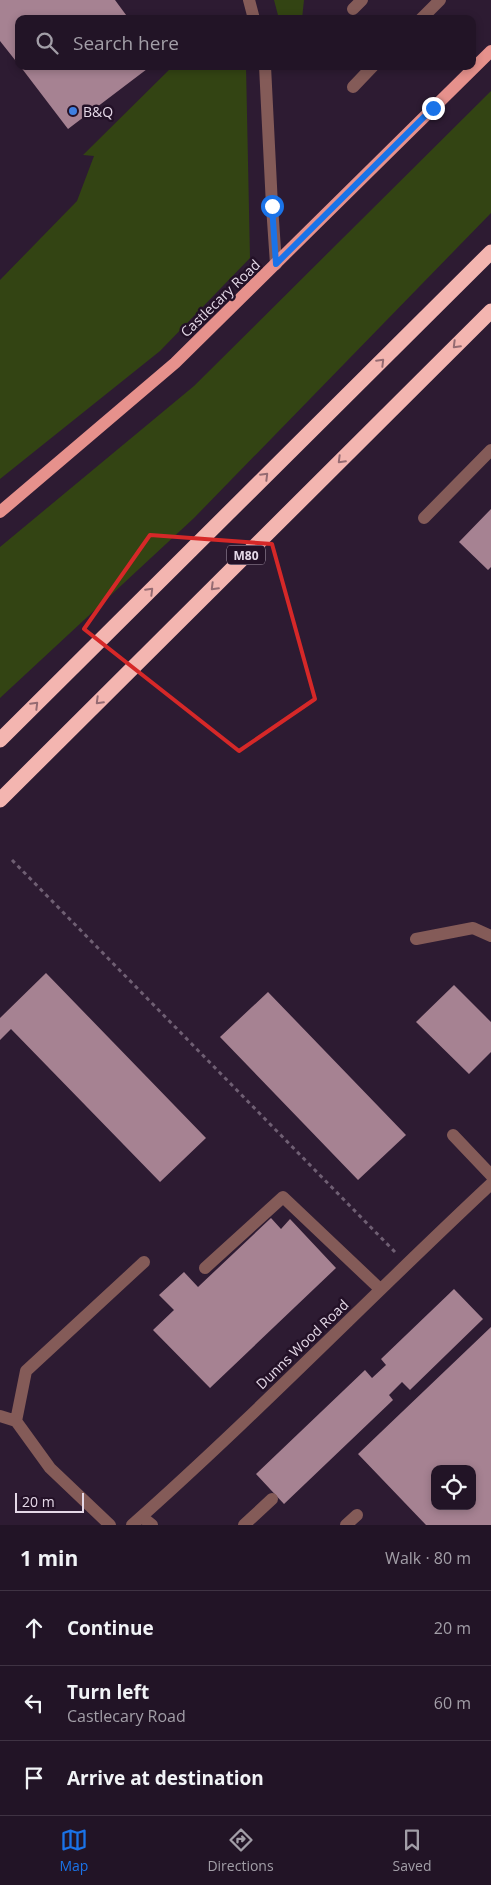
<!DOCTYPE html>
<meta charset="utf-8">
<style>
body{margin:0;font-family:"Open Sans",sans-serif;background:#2e2132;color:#f1f3f6}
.controls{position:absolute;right:15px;bottom:15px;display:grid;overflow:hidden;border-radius:10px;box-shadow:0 2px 8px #0003}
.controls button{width:45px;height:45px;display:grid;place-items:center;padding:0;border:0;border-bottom:1px solid #3f3343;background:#221426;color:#f1f3f6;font:25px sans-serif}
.scale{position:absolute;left:15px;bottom:12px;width:69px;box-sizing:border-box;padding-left:5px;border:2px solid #e5d9e8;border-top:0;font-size:14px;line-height:18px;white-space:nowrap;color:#e5d9e8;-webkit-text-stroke:4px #231127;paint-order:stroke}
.stop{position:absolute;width:15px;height:15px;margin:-11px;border:4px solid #1a73e8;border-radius:50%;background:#fff}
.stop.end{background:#1a73e8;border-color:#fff;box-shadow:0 1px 5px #0008}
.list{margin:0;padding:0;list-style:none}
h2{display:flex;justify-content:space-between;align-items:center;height:65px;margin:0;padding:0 20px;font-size:21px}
h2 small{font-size:16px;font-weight:400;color:#a29ea7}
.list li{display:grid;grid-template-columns:32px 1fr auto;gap:15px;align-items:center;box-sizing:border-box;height:75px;padding:0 20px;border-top:1px solid #3f3343}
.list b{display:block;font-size:19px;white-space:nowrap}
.list p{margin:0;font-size:16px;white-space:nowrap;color:#a29ea7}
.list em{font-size:16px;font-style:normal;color:#a29ea7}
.icon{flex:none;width:28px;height:28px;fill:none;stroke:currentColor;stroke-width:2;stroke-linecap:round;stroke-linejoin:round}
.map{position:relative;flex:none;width:491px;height:1525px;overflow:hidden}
.search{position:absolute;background:#221426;box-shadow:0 2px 8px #0003;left:15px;right:15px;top:15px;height:55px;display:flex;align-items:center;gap:12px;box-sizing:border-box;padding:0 18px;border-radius:10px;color:#a29ea7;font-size:19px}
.sheet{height:290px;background:#221426}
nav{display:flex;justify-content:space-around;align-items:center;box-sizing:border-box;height:70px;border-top:1px solid #3f3343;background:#221426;font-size:14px;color:#a29ea7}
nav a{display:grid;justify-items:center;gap:2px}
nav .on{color:#1a73e8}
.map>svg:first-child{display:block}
</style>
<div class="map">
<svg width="491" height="1525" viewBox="0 0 491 1525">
<rect width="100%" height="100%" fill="#2d1b32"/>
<path fill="#334413" d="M274 0H304L302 19H279Z
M173 66H246L250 258 160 351 0 479V280L77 201 94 156 83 155Z
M491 91V213L194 518 0 698V547L194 386Z"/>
<path fill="#a68292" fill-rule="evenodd" d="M0 0H115L129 19H19V65L0 41Z
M20 66H151L68 129Z
M491 509V567L488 570 459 542Z
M46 973 206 1138 160 1182 11 1029 0 1040V1018Z
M454 985 491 1022V1052L469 1074 416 1022Z
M268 992 406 1135 358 1180 220 1037Z
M271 1218 281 1229 290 1219 336 1268 210 1388 153 1330 174 1310 159 1295 184 1272 198 1287Z
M454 1289 483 1319 410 1390 402 1382 389 1395 393 1400 284 1504 256 1474 365 1370 372 1378 386 1365 381 1359Z
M491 1327V1525H426L358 1454ZM435 1469H472V1506H435Z"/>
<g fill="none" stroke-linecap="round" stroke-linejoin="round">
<path stroke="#6f5f73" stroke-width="3" stroke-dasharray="4 4" stroke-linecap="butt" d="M12 860 395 1252"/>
<path stroke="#845b58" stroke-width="12" d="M249 0 254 19
M353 9 362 0
M421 19 440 0
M265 66 272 206 276 264
M353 87 373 66
M424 518 491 450
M416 939 473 928 491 936
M453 1135 491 1175
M205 1268 283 1197 380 1289
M0 1416 16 1421
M142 1517 152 1525
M110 1525 50 1468 16 1421 26 1371 144 1262
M132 1525C256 1415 371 1296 491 1184
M244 1525 272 1499
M346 1525 357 1515"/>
<path stroke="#e6918c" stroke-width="12" d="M0 512 175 363 491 51"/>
<path stroke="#f3b5b0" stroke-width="15" d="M0 740 491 252
M0 800 491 311"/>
</g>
<defs><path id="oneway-chevron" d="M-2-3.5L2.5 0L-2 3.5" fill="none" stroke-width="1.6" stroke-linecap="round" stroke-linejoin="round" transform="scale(1.25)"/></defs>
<g stroke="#956b72">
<use href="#oneway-chevron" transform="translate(456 345) rotate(135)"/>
<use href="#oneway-chevron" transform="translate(381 362) rotate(-45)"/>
<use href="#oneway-chevron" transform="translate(341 460) rotate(135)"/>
<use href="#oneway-chevron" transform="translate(265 476) rotate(-45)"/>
<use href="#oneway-chevron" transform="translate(214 587) rotate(135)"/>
<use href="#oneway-chevron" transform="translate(150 591) rotate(-45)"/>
<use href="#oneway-chevron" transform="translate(99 701) rotate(135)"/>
<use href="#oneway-chevron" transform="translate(35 705) rotate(-45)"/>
</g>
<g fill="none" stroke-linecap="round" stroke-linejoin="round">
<path stroke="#1a73e8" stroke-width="6" d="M272 206 276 264 433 108"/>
</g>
<path fill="none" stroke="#d62828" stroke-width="4" stroke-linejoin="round" d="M150 535 272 544 315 699 239 751 84 629Z"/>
<circle fill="#3f7fe0" stroke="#231127" stroke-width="2" cx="73" cy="111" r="5"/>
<g text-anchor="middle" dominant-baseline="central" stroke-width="5" stroke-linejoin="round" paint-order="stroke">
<rect fill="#231127" stroke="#ab9dae" stroke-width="1" x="227" y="545.5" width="38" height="19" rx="4"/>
<g font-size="12" font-weight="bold" fill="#e5d9e8">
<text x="246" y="555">M80</text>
</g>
<g font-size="14" fill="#e5d9e8" stroke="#231127" text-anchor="start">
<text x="83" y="111">B&amp;Q</text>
</g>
<g font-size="14" fill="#e5d9e8" stroke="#231127">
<text transform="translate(220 298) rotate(-44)">Castlecary Road</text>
<text transform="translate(302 1344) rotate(-44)">Dunns Wood Road</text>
</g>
</g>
</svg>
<div class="controls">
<button><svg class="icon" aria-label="locate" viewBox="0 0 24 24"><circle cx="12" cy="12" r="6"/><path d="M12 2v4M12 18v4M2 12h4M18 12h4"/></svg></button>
</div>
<div class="scale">20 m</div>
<div class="stop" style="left:272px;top:206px"></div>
<div class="stop end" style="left:433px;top:108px"></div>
<div class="search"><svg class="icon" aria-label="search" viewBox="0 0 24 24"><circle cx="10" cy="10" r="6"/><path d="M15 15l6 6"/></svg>Search here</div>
</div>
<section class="sheet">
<h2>1 min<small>Walk · 80 m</small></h2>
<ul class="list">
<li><svg class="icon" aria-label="ahead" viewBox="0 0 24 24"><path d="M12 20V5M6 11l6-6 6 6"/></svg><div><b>Continue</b></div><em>20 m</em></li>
<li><svg class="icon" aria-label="left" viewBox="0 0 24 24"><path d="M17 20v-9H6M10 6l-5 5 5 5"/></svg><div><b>Turn left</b><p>Castlecary Road</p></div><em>60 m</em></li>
<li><svg class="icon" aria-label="arrive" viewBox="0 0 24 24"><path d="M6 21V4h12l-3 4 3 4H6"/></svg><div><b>Arrive at destination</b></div></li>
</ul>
</section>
<nav>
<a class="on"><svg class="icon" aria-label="map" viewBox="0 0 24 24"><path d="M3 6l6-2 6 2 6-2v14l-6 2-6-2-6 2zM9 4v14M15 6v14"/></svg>Map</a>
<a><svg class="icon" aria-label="directions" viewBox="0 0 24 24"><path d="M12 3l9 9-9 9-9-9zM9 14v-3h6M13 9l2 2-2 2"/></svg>Directions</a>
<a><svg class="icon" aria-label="saved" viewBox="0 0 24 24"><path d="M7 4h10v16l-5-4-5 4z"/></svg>Saved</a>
</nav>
